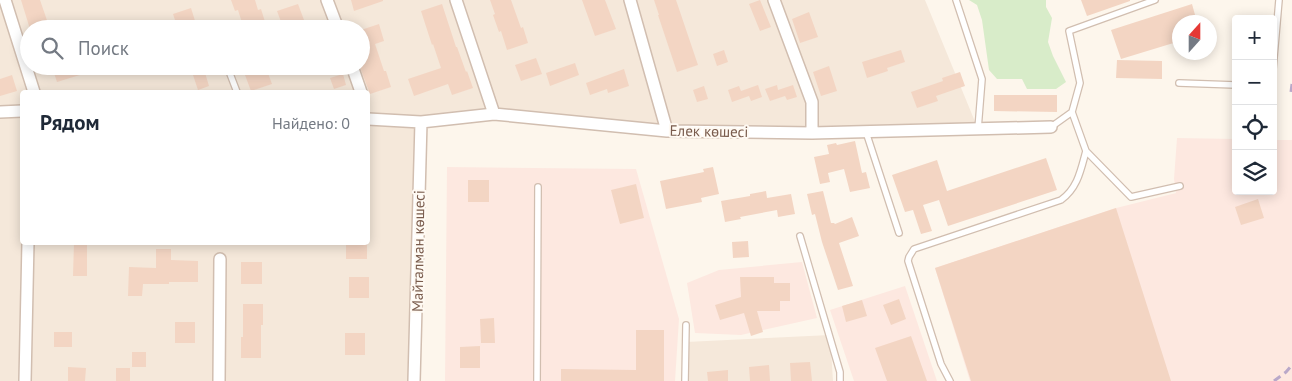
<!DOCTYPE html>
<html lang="ru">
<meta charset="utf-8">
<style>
body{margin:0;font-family:"PT Sans",sans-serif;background:#f6f6f7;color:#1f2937}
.controls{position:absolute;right:15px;top:15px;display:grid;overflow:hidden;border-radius:5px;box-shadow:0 2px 12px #0003}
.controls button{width:45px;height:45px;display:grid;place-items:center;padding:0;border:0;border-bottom:1px solid #e0e1e3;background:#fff;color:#1f2937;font:25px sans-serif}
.compass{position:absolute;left:1172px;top:15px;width:45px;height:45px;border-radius:50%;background:#fff;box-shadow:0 2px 12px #0003;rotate:21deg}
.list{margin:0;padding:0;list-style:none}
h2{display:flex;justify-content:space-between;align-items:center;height:65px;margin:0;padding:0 20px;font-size:21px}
h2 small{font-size:16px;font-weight:400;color:#747a83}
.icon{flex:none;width:28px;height:28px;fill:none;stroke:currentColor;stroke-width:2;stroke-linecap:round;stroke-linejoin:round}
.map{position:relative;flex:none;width:1292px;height:381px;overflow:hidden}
.search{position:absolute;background:#fff;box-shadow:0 2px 12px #0003;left:20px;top:20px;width:350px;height:55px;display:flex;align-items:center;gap:12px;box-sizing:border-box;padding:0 18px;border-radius:28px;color:#747a83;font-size:19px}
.panel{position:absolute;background:#fff;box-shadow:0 2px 12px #0003;left:20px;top:90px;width:350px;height:155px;border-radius:5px}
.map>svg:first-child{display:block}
</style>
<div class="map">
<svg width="1292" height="381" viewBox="0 0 1292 381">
<rect width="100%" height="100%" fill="#fdf6ec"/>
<path fill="#f5e8da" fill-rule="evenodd" d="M0 0H925L978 129 667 131 494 114 421 122 414 381H0ZM29 29H361V66H29ZM22 92H368V242H22Z
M830 335 833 381H685L686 342Z"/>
<path fill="#fde8e0" d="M1177 138 1236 139V191H1273V140H1292V381H970L935 268 1116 208 1176 193 1174 179Z
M447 167 636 169 679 319 675 381H445Z
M802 262 817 318 741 335 695 333 687 283 719 270Z
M905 286 937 381H854L830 310Z"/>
<path fill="#d8ecc9" d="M969 0H1046V7L1052 18 1048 42 1053 56 1066 82 1056 89H1027L1022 79H997L989 70 982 20 977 5Z"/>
<path fill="#f3d5c3" d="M21 0H40L50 29H30Z
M231 0H255L258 10 261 9 266 25 256 29H244L238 10 235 11Z
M351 0H383V1L354 11Z
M490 0H511L521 28 523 27 528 43 507 50 501 31 499 32 493 15 495 14Z
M582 0H605L616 29 595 36Z
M654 0H676L698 65 677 72 658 15H659Z
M760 0 771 27 760 31 749 4Z
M1081 0H1130V1L1087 16Z
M298 4 304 20 283 27 277 11Z
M442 4 456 47H457L466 72 467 71 473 88 452 95 448 84 414 96 408 79 441 68 433 44 432 45 421 11Z
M1192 4 1197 22H1180V41L1121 59 1111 30Z
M191 8 196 24 178 29 173 14Z
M809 12 818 37 800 43 792 19Z
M324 20 327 29H302L301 27Z
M379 24 384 41 375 44 384 71H386L391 87 370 94 361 70V56L366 54 361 42V30Z
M724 50 728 62 717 66 713 54Z
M901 50 905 62 887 68 888 71 867 78 862 62Z
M536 58 542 74 521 81 515 65Z
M1117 60 1162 61V79L1116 78Z
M575 63 579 75 550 86 546 73Z
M65 66H80L83 74 57 82 53 70Z
M190 66H203L209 86 198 90Z
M829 66 837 91 821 96 813 72Z
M266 68 272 84 251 91 245 75Z
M624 69 629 86 608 93 607 89 590 95 586 83Z
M960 72 965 86 936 96 938 101 917 108 911 92 943 81 942 78Z
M343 74 346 85 334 89 330 78Z
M12 75 17 91 0 96V79Z
M758 85 762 97 751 101 749 96 732 102 728 90 739 86 741 91Z
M777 85 778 90 793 85 797 97 787 100 785 96 770 101 765 89Z
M704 86 708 99 697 102 693 90Z
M994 95H1057V112L994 111Z
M855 141 862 173 866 172 870 188 850 192 844 169 828 173 830 182 820 184 814 157 829 154 827 145 836 143 837 145Z
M1046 158 1057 190 948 226 939 200 923 205 932 231 921 234 913 210 905 212 892 175 937 160 947 191Z
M713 167 719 194 701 198 702 202 666 209 660 181 704 172 703 169Z
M468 180H489V202H468Z
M636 184 644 218 620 224 611 190Z
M766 191 767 198 791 194 795 214 778 217 777 210 740 217 741 219 725 222 721 201 750 196V194Z
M823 191 831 223H834L835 224 852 217 859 236 839 243 853 286 838 290 822 242 815 214 812 215 807 194Z
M1258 199 1264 218 1241 225 1235 207Z
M1116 208 1171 381H971L935 268Z
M748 241 749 257 733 258 732 242Z
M346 242H367V259H346Z
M74 243H87V276H73Z
M156 249H171V260L198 261V282H169V284H143L142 296H128L129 267 156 268Z
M241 262H262V284H241Z
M349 277H369V298H349Z
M740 277H774V283H790V301H780V311H757L763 332 751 336 744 313 720 320 715 305 741 297Z
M899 299 906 319 891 325 883 305Z
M862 300 867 316 846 322 842 306Z
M243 304H263V325H261V358H241V337H243Z
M494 318 495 343H481L480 319Z
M175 322H195V343H175Z
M636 330H664V381H561V369L636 370Z
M54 332H72V347H54Z
M345 333H365V355H345Z
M911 336 927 381H887L875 348Z
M480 346V368H460V347Z
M132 352H146V367H132Z
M810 362 812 381H791L790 363Z
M769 365 770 381H750L749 367Z
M68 367 86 368 85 381H68Z
M116 368H130V381H116Z
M728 370V381H708L707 372Z"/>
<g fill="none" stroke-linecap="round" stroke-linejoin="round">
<g stroke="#d1beb0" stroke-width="8">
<path id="lane" d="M956 0 982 79 978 129
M227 66 237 92
M1273 69 1279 0
M1179 83 1236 85
M1072 112 1086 151 1131 197 1180 186
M1051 127 1072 112 1080 83 1069 31 1155 0
M866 132 899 233
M800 236 840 372V381
M537 381 538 187
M685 381 686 325
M950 381 941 364 908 261 909 257 914 249 1061 200C1078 188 1081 169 1086 151"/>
</g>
<g stroke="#d1beb0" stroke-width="14">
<path id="street" d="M5 0 34 92
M327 0 338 29
M456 0 494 114
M630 0 667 131
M774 0 812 102V133
M352 66 361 92
M0 112 22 111
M368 119 421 122 494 114 667 131 812 133 1051 127
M25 381 28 242
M219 381 220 259
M414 381 421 122"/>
</g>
<use href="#lane" stroke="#fff" stroke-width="5.5"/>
<use href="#street" stroke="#fff" stroke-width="11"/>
<path stroke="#b9a8c9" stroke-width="3" stroke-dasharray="8 5" stroke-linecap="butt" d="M1292 84 1291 92 1292 96
M1274 381 1286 372 1292 365"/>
</g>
<g text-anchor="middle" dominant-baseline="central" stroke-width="4" stroke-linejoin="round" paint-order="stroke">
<g font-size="15" fill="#7a5c4d" stroke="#fffaf3">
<text transform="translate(709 131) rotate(1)">Елек көшесі</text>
<text transform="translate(418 251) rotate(-89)">Майталман көшесі</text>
</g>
</g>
</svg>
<div class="controls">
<button>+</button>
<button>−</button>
<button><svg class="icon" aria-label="locate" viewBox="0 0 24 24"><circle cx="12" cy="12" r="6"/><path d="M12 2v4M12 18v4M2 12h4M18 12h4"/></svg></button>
<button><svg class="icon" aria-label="layers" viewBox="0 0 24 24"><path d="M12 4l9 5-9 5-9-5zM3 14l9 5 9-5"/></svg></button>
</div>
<svg class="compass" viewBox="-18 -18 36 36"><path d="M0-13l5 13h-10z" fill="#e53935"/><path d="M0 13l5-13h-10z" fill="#747a83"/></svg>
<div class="search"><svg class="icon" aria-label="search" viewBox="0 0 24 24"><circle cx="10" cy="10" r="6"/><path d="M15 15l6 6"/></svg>Поиск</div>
<section class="panel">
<h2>Рядом<small>Найдено: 0</small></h2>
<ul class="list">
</ul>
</section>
</div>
